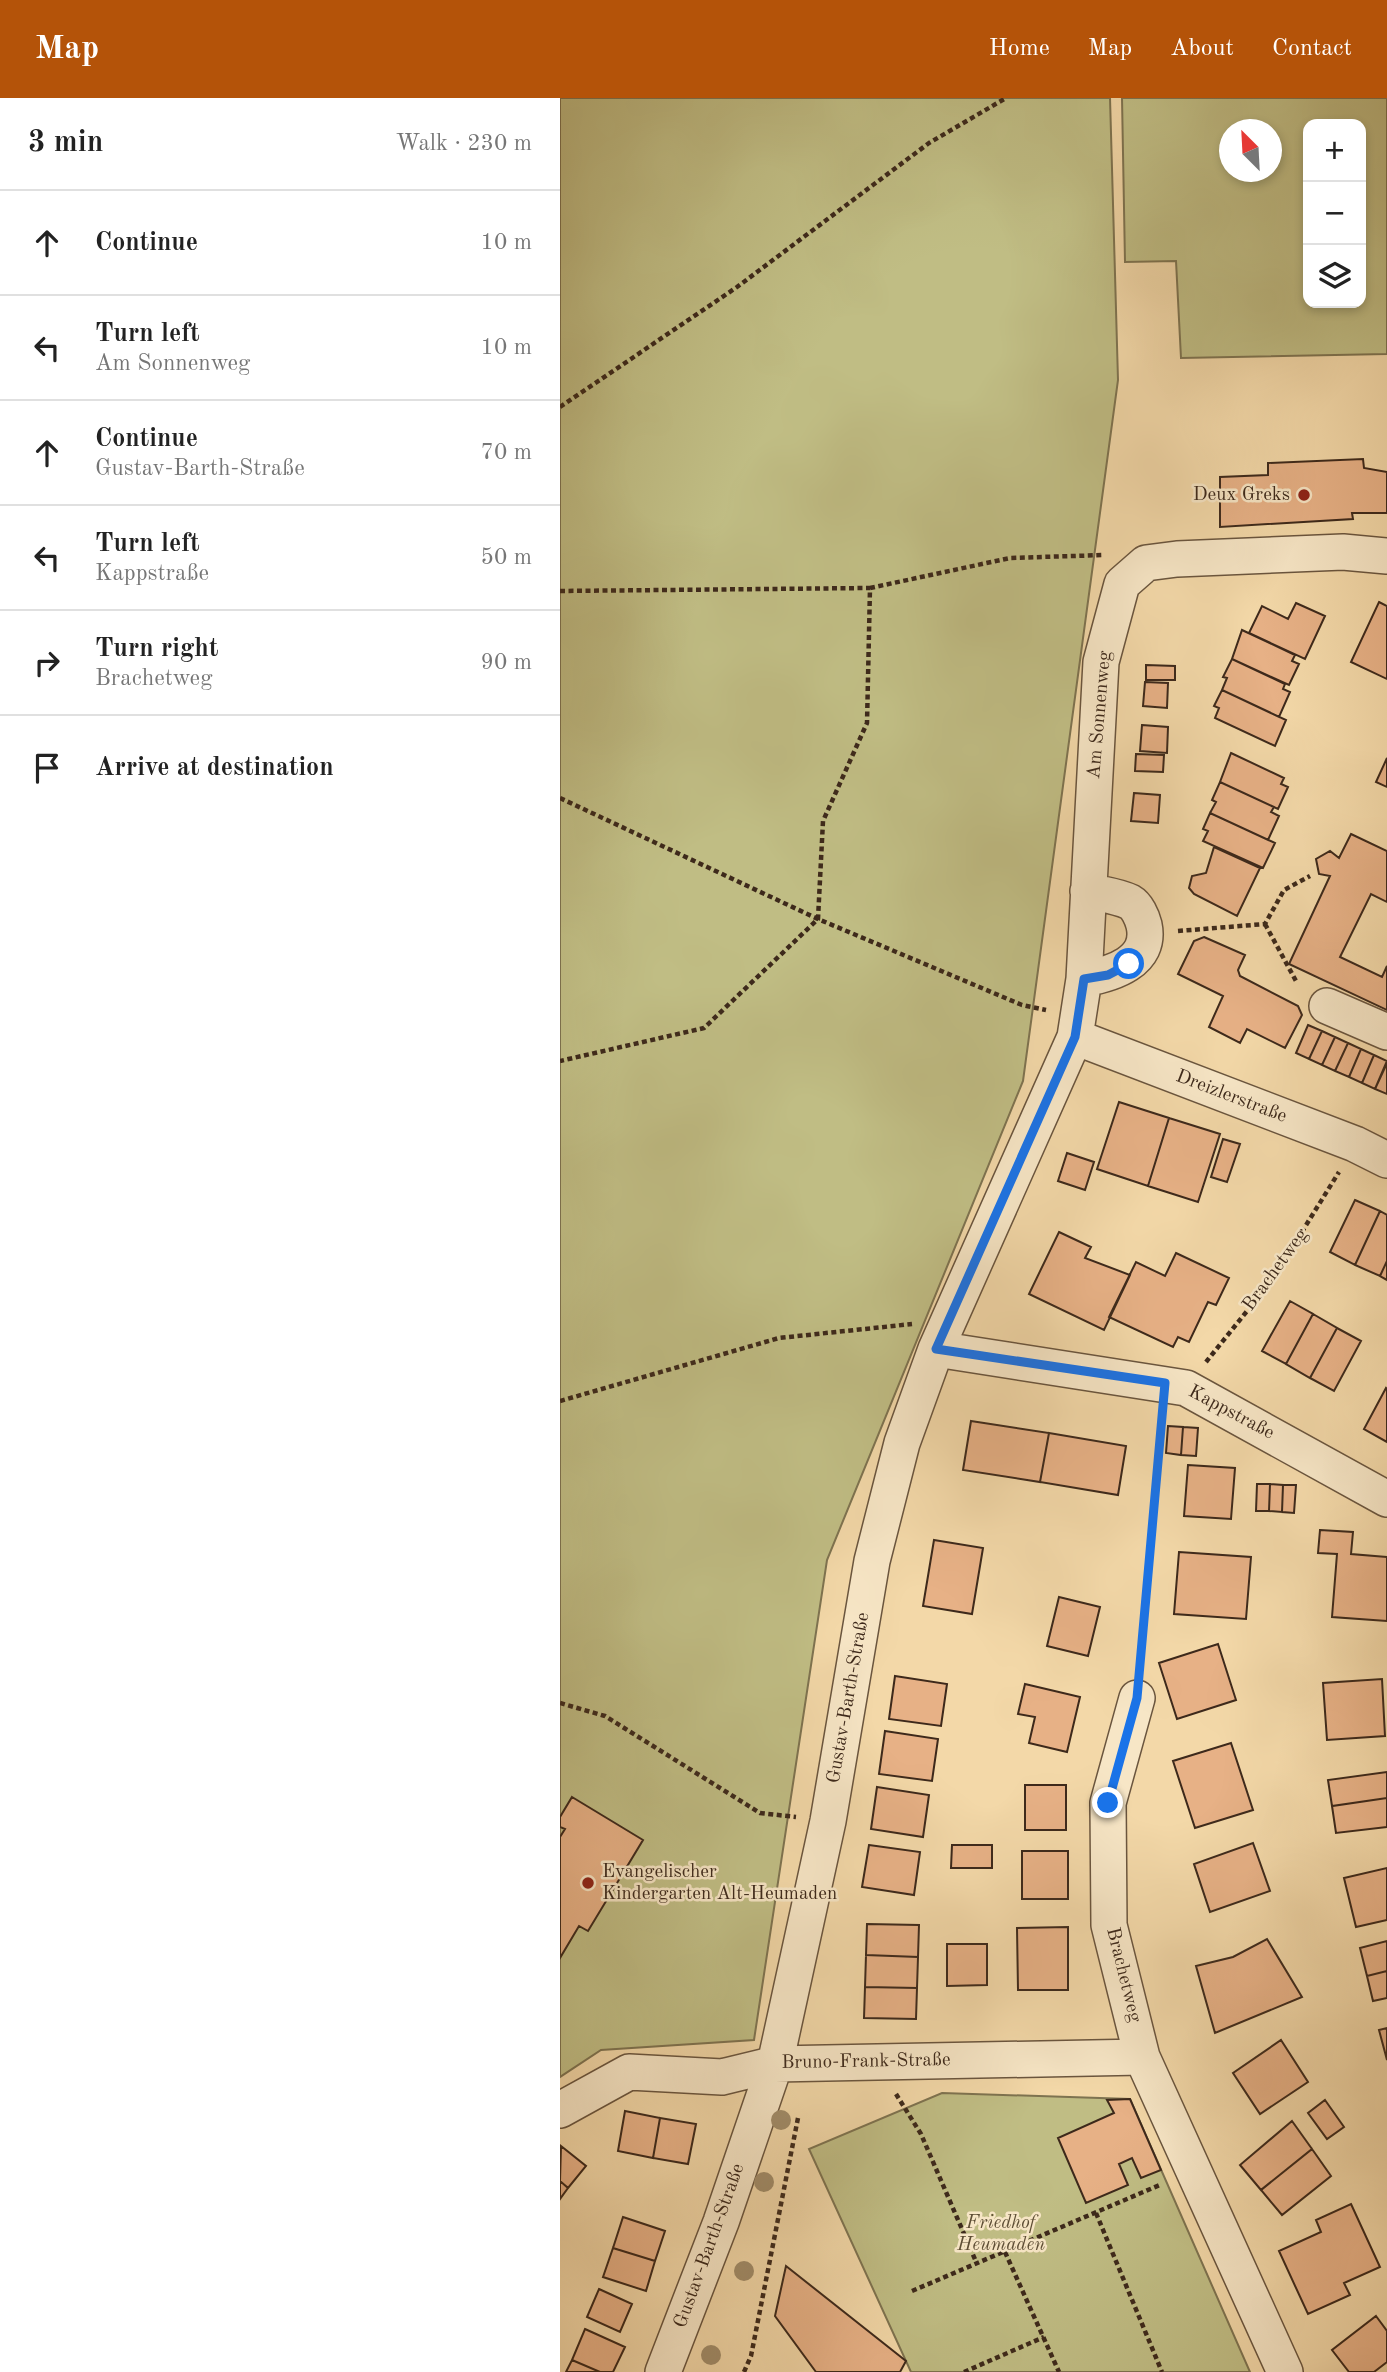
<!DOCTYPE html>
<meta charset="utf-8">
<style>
body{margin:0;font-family:"Old Standard TT",serif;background:#f2f2f2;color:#222}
.controls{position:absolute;right:21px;top:21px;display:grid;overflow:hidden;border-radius:14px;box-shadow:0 4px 10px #0003}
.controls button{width:63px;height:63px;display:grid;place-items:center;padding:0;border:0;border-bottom:2px solid #e0e0e0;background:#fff;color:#222;font:35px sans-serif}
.compass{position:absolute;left:659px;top:21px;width:63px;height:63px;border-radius:50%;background:#fff;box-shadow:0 4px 10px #0003;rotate:336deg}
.stop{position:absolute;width:21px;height:21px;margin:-16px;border:5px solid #1a73e8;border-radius:50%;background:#fff}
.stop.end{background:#1a73e8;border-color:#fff;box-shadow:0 2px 7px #0008}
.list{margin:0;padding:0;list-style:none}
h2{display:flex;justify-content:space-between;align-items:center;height:91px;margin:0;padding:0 28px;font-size:30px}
h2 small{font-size:23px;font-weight:400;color:#767676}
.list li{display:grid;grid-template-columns:46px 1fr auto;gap:21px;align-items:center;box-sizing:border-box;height:105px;padding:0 28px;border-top:2px solid #e0e0e0}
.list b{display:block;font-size:26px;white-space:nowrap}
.list p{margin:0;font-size:23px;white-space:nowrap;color:#767676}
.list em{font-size:23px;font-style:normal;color:#767676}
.icon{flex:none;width:38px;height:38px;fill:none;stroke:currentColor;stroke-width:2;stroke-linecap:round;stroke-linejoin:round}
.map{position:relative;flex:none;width:827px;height:2274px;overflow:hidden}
header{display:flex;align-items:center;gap:42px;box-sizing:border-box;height:98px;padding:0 35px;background:#b45309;color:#fff}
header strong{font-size:33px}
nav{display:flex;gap:38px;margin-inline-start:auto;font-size:24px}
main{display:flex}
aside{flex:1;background:#fff}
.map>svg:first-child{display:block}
</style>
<header>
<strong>Map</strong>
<nav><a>Home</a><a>Map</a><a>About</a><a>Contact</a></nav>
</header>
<main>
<aside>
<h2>3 min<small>Walk · 230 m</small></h2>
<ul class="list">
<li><svg class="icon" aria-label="ahead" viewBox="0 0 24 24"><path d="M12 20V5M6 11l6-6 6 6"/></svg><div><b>Continue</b></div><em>10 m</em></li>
<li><svg class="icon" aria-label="left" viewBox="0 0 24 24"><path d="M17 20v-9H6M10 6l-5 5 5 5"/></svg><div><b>Turn left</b><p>Am Sonnenweg</p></div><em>10 m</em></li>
<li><svg class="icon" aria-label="ahead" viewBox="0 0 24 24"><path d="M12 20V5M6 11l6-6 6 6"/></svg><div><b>Continue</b><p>Gustav-Barth-Straße</p></div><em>70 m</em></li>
<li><svg class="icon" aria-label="left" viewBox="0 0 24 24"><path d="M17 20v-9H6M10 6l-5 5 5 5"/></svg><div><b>Turn left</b><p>Kappstraße</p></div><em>50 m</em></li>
<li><svg class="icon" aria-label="right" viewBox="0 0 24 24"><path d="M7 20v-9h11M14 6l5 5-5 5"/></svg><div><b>Turn right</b><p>Brachetweg</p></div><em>90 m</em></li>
<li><svg class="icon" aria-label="arrive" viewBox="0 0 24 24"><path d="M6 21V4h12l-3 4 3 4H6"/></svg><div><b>Arrive at destination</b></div></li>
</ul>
</aside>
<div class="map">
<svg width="827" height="2274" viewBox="0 0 827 2274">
<rect width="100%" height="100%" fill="#f3d8a8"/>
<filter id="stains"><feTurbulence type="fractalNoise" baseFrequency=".00286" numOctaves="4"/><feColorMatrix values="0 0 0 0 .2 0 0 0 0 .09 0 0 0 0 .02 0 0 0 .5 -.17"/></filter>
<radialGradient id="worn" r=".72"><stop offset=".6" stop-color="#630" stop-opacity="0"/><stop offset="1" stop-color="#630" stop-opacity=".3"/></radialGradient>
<path fill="#c0bd84" stroke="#7e7350" stroke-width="2" fill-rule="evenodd" d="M0 0H550L558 282 463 983 267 1462 194 1942 41 1952 0 1979Z
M562 0H827V256L621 260 616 163 565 164ZM748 26H801V205H748ZM670 32H712V74H670Z
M382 1995 570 2001 690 2274H351L249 2051Z"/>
<path fill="#e7b186" stroke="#3d291b" stroke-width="2" d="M803 361 804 370 827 374V415H792L793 421 660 429V379L708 377V365Z
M819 504 827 508V581L791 564Z
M736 505 765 518 745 561 689 535 702 508 728 521Z
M682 532 735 557 732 563 739 566 729 587 672 561Z
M672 561 725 586 723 591 730 594 719 619 662 592 667 580 663 579Z
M586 567 615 568V582H586Z
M585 584 608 585 607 610 583 608Z
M662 592 726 622 715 648 655 620 659 610 654 608Z
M582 627 608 629 607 655 580 653Z
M671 655 724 680 721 686 728 689 718 711 660 684Z
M576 656 604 657 603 674 575 673Z
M827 660V689L816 684Z
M660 684 714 709 711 714 719 718 708 742 650 715 656 704 652 702Z
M574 695 600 697 598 725 571 723Z
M650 715 715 745 703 770 643 743 648 733 643 731Z
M791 736 827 753V804L811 796 780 859 822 879 827 868V912L729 866 770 778 759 776 756 761 770 753 779 760Z
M654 749 700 770 677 818 634 796 629 790 632 778 646 775Z
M644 839 685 857 678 872 680 878 738 908 742 917 725 950 687 931 680 945 649 929 663 898 618 876 634 843Z
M748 927 762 933 749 961 736 955Z
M762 933 775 939 762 967 749 961Z
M775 939 788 945 775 973 762 967Z
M788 945 801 951 789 979 775 973Z
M801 951 814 957 802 985 789 979Z
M814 957 827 963 815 991 802 985Z
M827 965V996L815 991Z
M559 1004 609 1020 588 1088 537 1071Z
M609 1020 660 1036 638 1104 588 1088Z
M663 1041 680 1046 667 1084 651 1079Z
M507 1055 534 1064 525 1092 498 1083Z
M795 1102 820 1113 795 1167 770 1154Z
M820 1113 827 1117V1163L820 1178 795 1167Z
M499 1134 531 1149 525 1160 570 1177 544 1232 469 1196Z
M616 1155 669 1180 656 1207 648 1204 629 1244 618 1239 613 1249 549 1219 576 1164 605 1178Z
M827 1163V1182L820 1178Z
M730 1203 753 1216 726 1266 702 1253Z
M753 1216 777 1230 750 1280 726 1266Z
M777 1230 801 1243 774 1293 750 1280Z
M826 1290 827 1291V1344L804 1331Z
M411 1323 489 1335 480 1384 403 1372Z
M608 1328 623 1329 621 1357 606 1355Z
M623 1329 638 1330 636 1358 621 1357Z
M489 1335 566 1348 558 1397 480 1384Z
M628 1367 675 1370 671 1421 624 1418Z
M697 1386H710L709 1413H696Z
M710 1386 723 1387 722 1414 709 1413Z
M723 1387H736L734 1415 722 1414Z
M760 1432 793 1434 791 1456 827 1459V1523L772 1519 777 1456 758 1455Z
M374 1442 423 1450 412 1516 363 1508Z
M619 1454 691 1459 686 1521 614 1516Z
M499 1499 540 1509 528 1558 487 1548Z
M658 1546 676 1602 617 1621 599 1565Z
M335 1578 387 1586 381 1628 329 1621Z
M822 1581 825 1638 767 1642 763 1585Z
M465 1586 520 1599 507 1654 469 1645 475 1619 458 1616Z
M325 1633 378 1641 372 1683 319 1676Z
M671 1645 693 1712 635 1730 613 1663Z
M827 1674V1700L772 1708 768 1682Z
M465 1687H506V1732H465Z
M317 1689 369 1697 363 1739 311 1731Z
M12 1699 83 1742 28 1833 19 1828 0 1860V1739L5 1731 0 1729V1719Z
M827 1700V1729L776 1735 772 1708Z
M693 1745 710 1793 650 1814 634 1766Z
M309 1747 360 1754 354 1797 302 1789Z
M392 1747H432V1770H391Z
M462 1753H508V1801H462Z
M827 1770V1822L796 1829 784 1780Z
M307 1826 359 1827 358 1859 306 1857Z
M508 1829V1892H458L457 1830Z
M707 1841 742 1899 655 1935 636 1868 673 1859Z
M827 1843V1873L807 1878 800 1850Z
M387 1846H427V1887L387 1888Z
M306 1857 358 1859 357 1890 305 1889Z
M827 1873V1900L813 1903 807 1878Z
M305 1889 357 1890 356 1921 304 1920Z
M827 1930V1962L819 1932Z
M721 1942 748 1984 700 2016 673 1975Z
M570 2001 601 2072 581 2080 572 2060 559 2066 568 2087 526 2105 498 2040 554 2015 547 2002Z
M765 2002 784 2029 767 2041 748 2015Z
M65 2013 100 2020 93 2060 58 2053Z
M100 2020 136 2026 128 2066 93 2060Z
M732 2023 752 2051 701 2092 680 2067Z
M1 2048 26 2068 8 2090 0 2083Z
M752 2051 771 2078 722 2117 701 2092Z
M0 2083 8 2090 0 2101Z
M791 2106 820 2169 784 2185 790 2197 748 2216 719 2153 761 2134 756 2122Z
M63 2119 105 2133 95 2163 53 2150Z
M53 2150 95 2163 86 2193 43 2179Z
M226 2168 346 2263 340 2274H256L215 2218Z
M39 2191 72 2206 60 2234 27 2219Z
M816 2218 827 2233V2264L814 2274H789L772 2252Z
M25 2231 65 2249 53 2274H40L12 2262Z
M12 2262 40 2274H6Z"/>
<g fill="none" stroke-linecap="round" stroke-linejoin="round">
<g stroke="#6a553e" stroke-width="38">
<path id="minor" d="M524 881C552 876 592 864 584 827 582 819 577 808 570 804 558 798 540 796 528 793
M767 908 827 934
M515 939 795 1046 827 1062
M376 1251 626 1290 827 1401
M577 1600 548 1705 549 1827 582 1959 725 2274
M0 2012 69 1974 162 1979 215 1966 582 1959
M103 2274 161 2124 215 1966 268 1723 312 1463 342 1345 376 1251 515 939 524 881 541 564 562 486 586 465 617 461 783 454 827 458"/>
</g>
<path stroke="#3d291b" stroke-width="4.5" stroke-dasharray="5 3.5" stroke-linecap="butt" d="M0 309 177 189 369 45 446 0
M310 490 450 460 544 457
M0 493 310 490 307 625 263 723 258 821 144 930 0 963
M0 700 258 821 462 907 486 912
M705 826 736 883
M618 833 705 826 724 792 750 778
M646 1264 712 1182 779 1074
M0 1303 219 1240 352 1226
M580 1567 602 1318
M0 1605 45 1618 200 1715 236 1719
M336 1996 361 2036 417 2166
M536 2115 602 2274
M445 2154 499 2274
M352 2193 602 2086
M184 2274 191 2258 238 2020
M404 2274 484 2239"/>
<use href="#minor" stroke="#f7e6c6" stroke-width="35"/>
</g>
<g fill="#a18c69">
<circle cx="221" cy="2022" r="10"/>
<circle cx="204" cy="2084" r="10"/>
<circle cx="184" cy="2173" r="10"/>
<circle cx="151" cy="2257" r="10"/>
</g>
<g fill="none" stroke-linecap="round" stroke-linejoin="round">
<path stroke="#1a73e8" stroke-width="9" d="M548 1705 577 1600 605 1285 376 1251 515 939 524 881 548 877 569 866"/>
</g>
<g fill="#8f2418" stroke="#f7e6c6" stroke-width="2.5">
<circle cx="744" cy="397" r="7"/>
<circle cx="28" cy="1785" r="7"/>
</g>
<g text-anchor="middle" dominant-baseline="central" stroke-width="5" stroke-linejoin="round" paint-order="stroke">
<g font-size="19" fill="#3d291b" stroke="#f7e6c6" text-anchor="end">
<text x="730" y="397">Deux Greks</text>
<text x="42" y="1774" text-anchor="start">Evangelischer<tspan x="42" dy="22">Kindergarten Alt-Heumaden</tspan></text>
</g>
<g font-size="19" fill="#3d291b" stroke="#f7e6c6">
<text transform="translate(540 617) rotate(-85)">Am Sonnenweg</text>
<text transform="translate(671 999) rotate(21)">Dreizlerstraße</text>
<text transform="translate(716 1172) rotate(-54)">Brachetweg</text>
<text transform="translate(671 1315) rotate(28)">Kappstraße</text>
<text transform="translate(289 1600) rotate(-80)">Gustav-Barth-Straße</text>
<text transform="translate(563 1877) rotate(76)">Brachetweg</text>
<text transform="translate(306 1964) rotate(-1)">Bruno-Frank-Straße</text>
<text transform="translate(150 2148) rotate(-70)">Gustav-Barth-Straße</text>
</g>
<g font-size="19" font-style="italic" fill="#5e4e35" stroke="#f7e6c6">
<text x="441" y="2125">Friedhof<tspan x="441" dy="22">Heumaden</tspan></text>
</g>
</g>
<rect width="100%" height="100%" filter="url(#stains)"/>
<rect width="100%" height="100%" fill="url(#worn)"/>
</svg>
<div class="controls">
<button>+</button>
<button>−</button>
<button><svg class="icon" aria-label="layers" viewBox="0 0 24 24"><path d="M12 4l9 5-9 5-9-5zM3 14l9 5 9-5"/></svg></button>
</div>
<svg class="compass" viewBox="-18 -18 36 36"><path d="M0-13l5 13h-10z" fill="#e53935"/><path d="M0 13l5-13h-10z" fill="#767676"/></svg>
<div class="stop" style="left:569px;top:866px"></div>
<div class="stop end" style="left:548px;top:1705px"></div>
</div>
</main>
